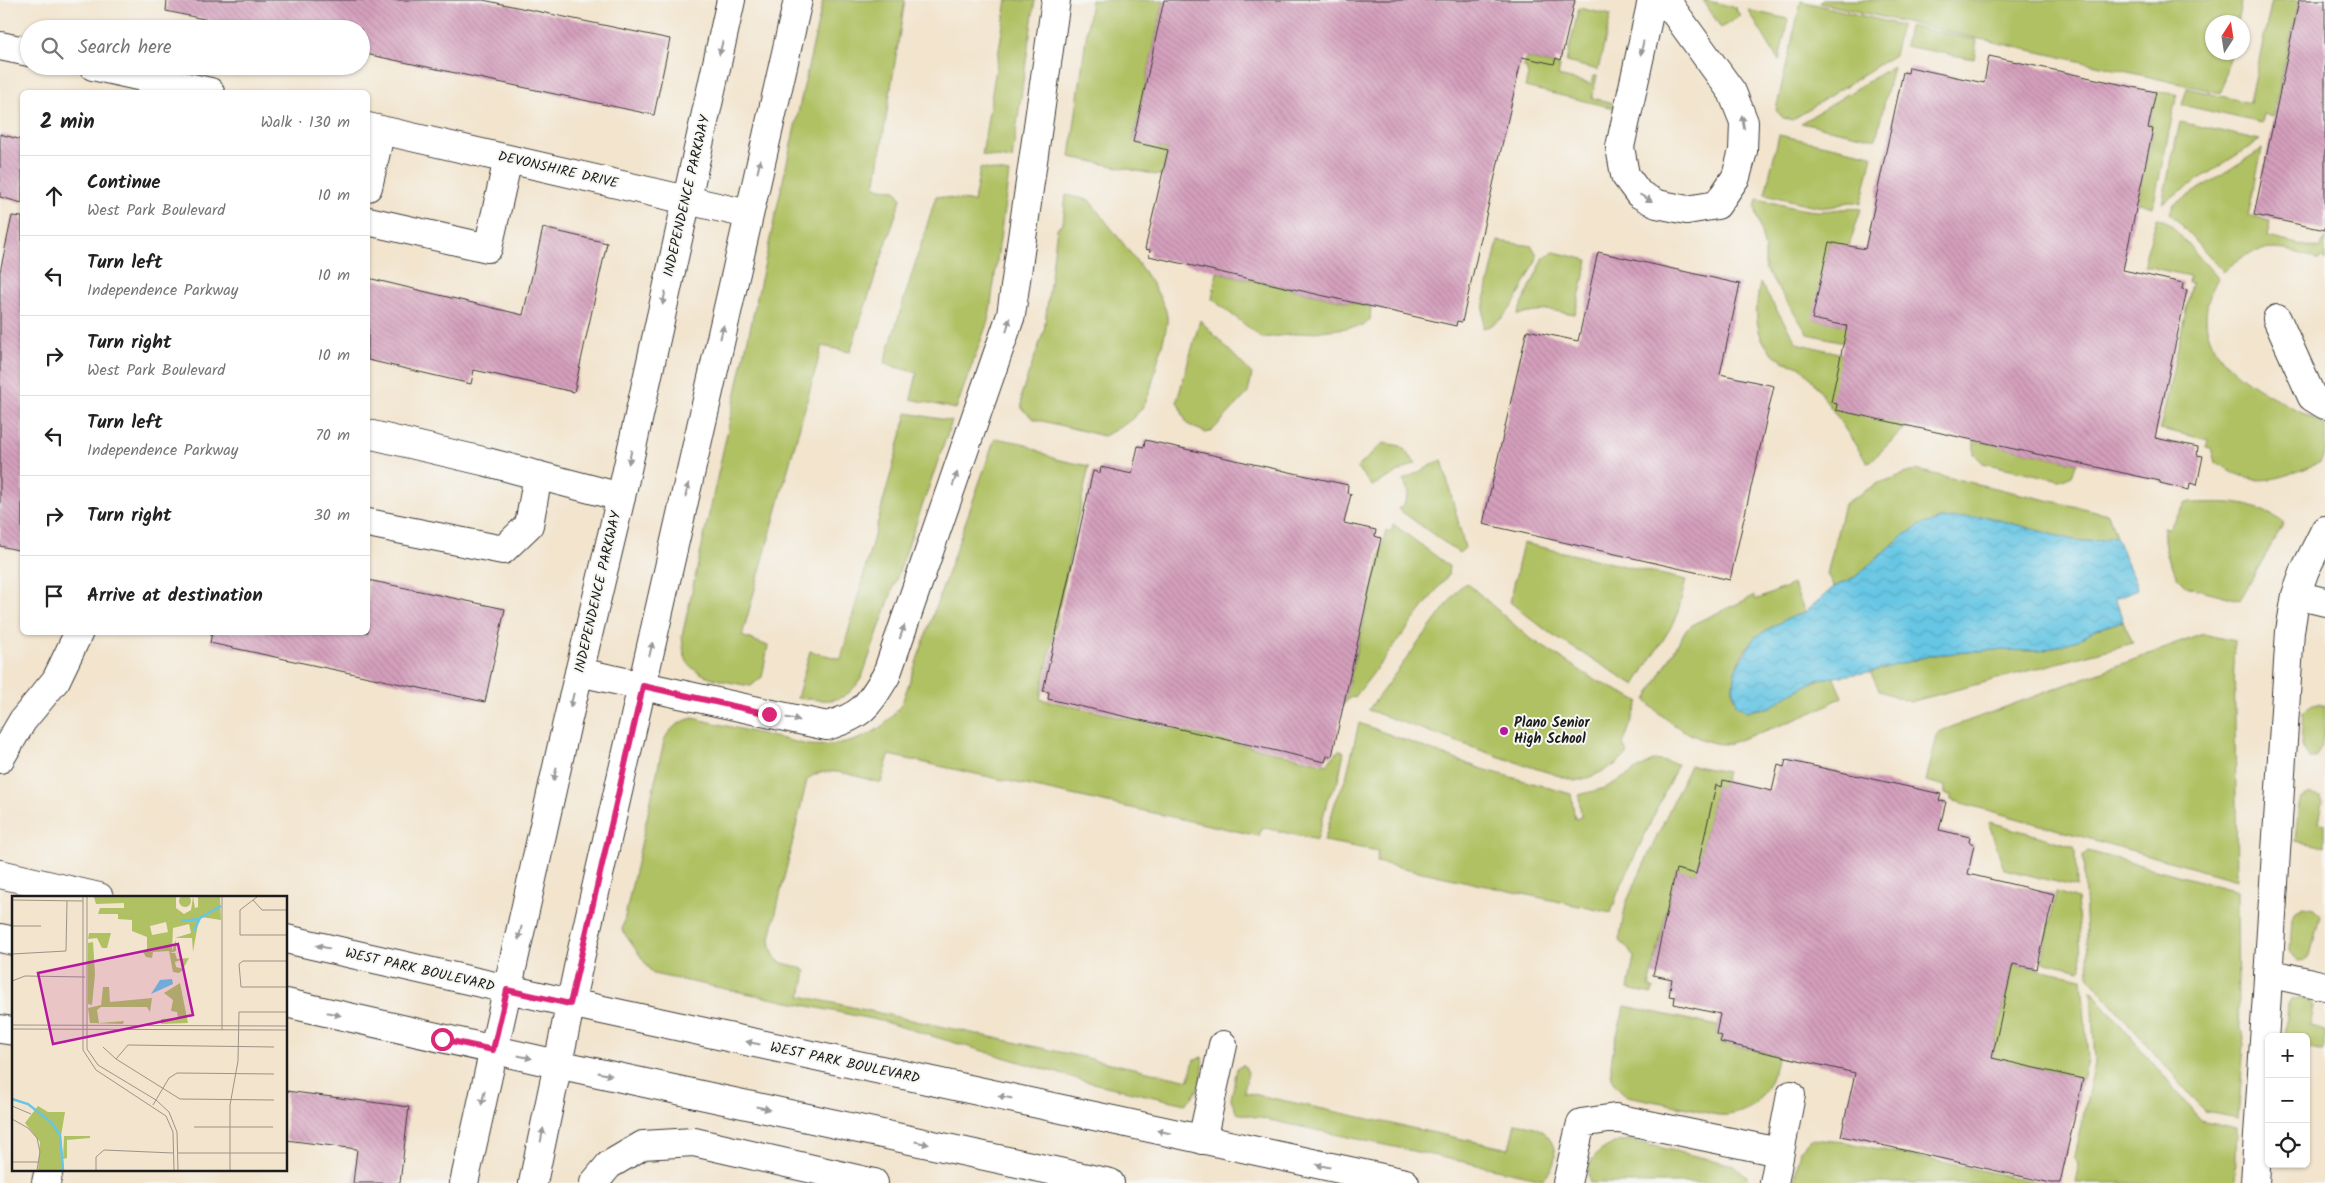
<!DOCTYPE html>
<meta charset="utf-8">
<style>
body{margin:0;font-family:Kalam,sans-serif;background:#f6f6f6;color:#222}
.controls{position:absolute;right:15px;bottom:15px;display:grid;overflow:hidden;border-radius:8px;box-shadow:0 1px 4px #0004}
.controls button{width:45px;height:45px;display:grid;place-items:center;padding:0;border:0;border-bottom:1px solid #e0e0e0;background:#fff;color:#222;font:25px sans-serif}
.compass{position:absolute;left:2205px;top:15px;width:45px;height:45px;border-radius:50%;background:#fff;box-shadow:0 1px 4px #0004;rotate:12deg}
.stop{position:absolute;width:15px;height:15px;margin:-11px;border:4px solid #db2777;border-radius:50%;background:#fff}
.stop.end{background:#db2777;border-color:#fff;box-shadow:0 1px 5px #0008}
.list{margin:0;padding:0;list-style:none}
h2{display:flex;justify-content:space-between;align-items:center;height:65px;margin:0;padding:0 20px;font-size:21px}
h2 small{font-size:16px;font-weight:400;color:#767676}
.list li{display:grid;grid-template-columns:32px 1fr auto;gap:15px;align-items:center;box-sizing:border-box;height:80px;padding:0 20px;border-top:1px solid #e0e0e0}
.list b{display:block;font-size:19px;white-space:nowrap}
.list p{margin:0;font-size:16px;white-space:nowrap;color:#767676}
.list em{font-size:16px;font-style:normal;color:#767676}
.icon{flex:none;width:28px;height:28px;fill:none;stroke:currentColor;stroke-width:2;stroke-linecap:round;stroke-linejoin:round}
.map{position:relative;flex:none;width:2325px;height:1183px;overflow:hidden}
.search{position:absolute;background:#fff;box-shadow:0 1px 4px #0004;left:20px;top:20px;width:350px;height:55px;display:flex;align-items:center;gap:12px;box-sizing:border-box;padding:0 18px;border-radius:28px;color:#767676;font-size:19px}
.panel{position:absolute;background:#fff;box-shadow:0 1px 4px #0004;left:20px;top:90px;width:350px;height:545px;border-radius:8px}
.map>svg:first-child{display:block}
</style>
<div class="map">
<svg width="2325" height="1183" viewBox="0 0 2325 1183">
<defs>
<pattern id="water-waves" width="16" height="10" patternUnits="userSpaceOnUse" patternTransform="scale(1.25)"><rect width="16" height="10" fill="#66c6e4"/><path d="M0 5q4-4 8 0t8 0" fill="none" stroke="#58aac3"/></pattern>
<pattern id="building-back-hatch" width="6" height="6" patternUnits="userSpaceOnUse" patternTransform="scale(1.25)"><rect width="6" height="6" fill="#d49fbc"/><path d="M-1 5l2 2M0 0l6 6M5-1l2 2" fill="none" stroke="#b588a1"/></pattern>
</defs>
<rect width="100%" height="100%" fill="#f6f6f2"/>
<filter id="ink" filterUnits="userSpaceOnUse"><feTurbulence type="fractalNoise" baseFrequency=".02" numOctaves="2"/><feDisplacementMap in="SourceGraphic" scale="10" xChannelSelector="R" yChannelSelector="G"/><feConvolveMatrix kernelMatrix="1 2 1 2 8 2 1 2 1" color-interpolation-filters="sRGB"/></filter>
<filter id="wash" filterUnits="userSpaceOnUse"><feTurbulence type="fractalNoise" baseFrequency=".0096" numOctaves="4" result="noise"/><feDisplacementMap in="SourceGraphic" scale="20" xChannelSelector="R" yChannelSelector="G"/><feGaussianBlur stdDeviation="1.12" result="paint"/><feColorMatrix in="noise" values="0 0 0 0 0 0 0 0 0 0 0 0 0 0 0 0 0 1.4 0 .05"/><feComposite in="paint" operator="in"/></filter>
<g filter="url(#wash)">
<rect width="100%" height="100%" fill="#f2e4cd"/>
<path fill="#b0c164" stroke="#666e40" d="M823 0H905L875 187 896 190 901 199 850 352 822 346 742 636 768 646 762 677 751 686C734 683 699 679 688 663 683 655 683 645 682 636Z
M1007 0H1035L1012 159 982 155Z
M1091 0H1164L1133 141 1168 150 1162 176 1070 157Z
M1703 0 1735 7 1740 16 1721 28Z
M1821 0H2242L2237 22H2212V52L2230 53 2221 93 1820 3Z
M2272 0H2299L2273 117 2264 114 2262 123 2182 105 2187 88 2250 103Z
M1801 1 1901 25 1894 55 1792 120 1783 118 1776 110Z
M1579 8 1611 15 1598 70 1566 62Z
M1748 10 1788 19 1779 61Z
M1909 26 1977 40 1974 59 1905 46Z
M1526 58 1560 66 1558 76 1592 84 1594 76H1597L1592 98 1613 103 1614 108 1525 87 1528 75 1526 68 1523 67Z
M1893 66 1876 139 1801 123Z
M2156 92 2177 94 2153 207 2137 202 2153 130 2148 128Z
M2180 122 2260 140 2162 203Z
M1779 135 1872 155 1861 204C1848 198 1840 207 1827 207 1809 206 1783 198 1765 194Z
M2262 149 2248 216 2270 221 2267 237 2320 249 2325 237V261L2321 257 2319 261C2284 245 2252 242 2224 272L2170 213 2173 205Z
M980 168 1009 173 989 318 956 409 911 399 917 373 884 364 936 196 974 202Z
M1066 195 1089 200C1107 224 1164 290 1167 316 1169 325 1158 357 1156 368 1147 408 1141 417 1104 436L1034 419 1022 409 1021 395 1044 331 1057 228 1063 223Z
M1757 199C1777 203 1798 210 1818 211 1833 211 1846 207 1861 209L1848 249 1829 242 1813 319 1848 326 1844 342 1808 334 1765 269V250L1755 207Z
M2157 218 2168 222 2218 278C2172 359 2270 393 2325 425V450L2319 463C2299 471 2273 483 2251 479 2239 477 2226 467 2215 462L2211 448 2206 447 2208 440 2160 429 2192 283 2188 282 2189 276 2145 266 2146 254Z
M1498 241 1532 246 1537 255 1536 261C1523 284 1512 322 1483 328L1484 304Z
M1554 252 1588 260 1575 314 1548 310 1517 315 1544 257Z
M1217 272 1371 307 1370 320 1363 326 1262 338 1212 299Z
M1760 283 1797 343 1842 354 1832 402 1908 420 1907 426 1871 461 1867 462C1846 432 1827 399 1804 370 1799 364 1790 364 1783 361 1753 343 1754 313 1760 283Z
M1200 320 1252 374 1248 393 1212 431 1206 433 1187 424 1177 401Z
M907 413 952 421 862 677C843 707 828 700 797 698L810 651 841 659Z
M995 438 1022 443 1055 459 1089 466 1040 699 1327 764 1339 750 1344 752 1338 781 1328 798 1317 840 1261 827 1259 836 889 755 881 783C860 778 824 762 807 780L770 938C773 972 788 959 806 971L801 996 1189 1080 1194 1059 1202 1057C1206 1075 1199 1093 1185 1104L1088 1082 881 1021 653 974 622 930 664 741C668 729 680 721 693 718L808 745C846 748 881 737 902 703Z
M1974 440 2077 463 2072 475 2060 480 1983 463 1974 454Z
M1383 443 1401 446 1416 463 1372 486 1357 468Z
M1442 460 1464 544 1465 548 1459 553 1398 509 1404 504 1409 493 1403 480Z
M1916 470 2108 514 2116 536 2095 541H2077L1988 517 1941 519 1904 535 1855 577 1834 587 1827 574 1844 504 1876 484Z
M2186 503C2228 503 2248 498 2284 523L2240 600 2185 586C2171 573 2162 547 2164 528H2169Z
M1393 524 1449 566 1448 575 1355 697 1351 696 1343 705 1386 531H1392Z
M1523 543 1686 580 1676 619 1635 685 1552 635 1510 602Z
M1467 583 1528 637 1592 678 1639 701 1623 745 1628 754 1615 765 1591 777 1575 781 1494 755 1368 710 1461 586Z
M1793 584 1805 612C1762 628 1731 647 1733 697L1747 711 1771 707 1786 696 1819 679 1833 676 1842 697C1813 714 1782 725 1750 736 1743 738 1732 744 1724 744 1699 744 1661 719 1646 700L1685 631 1695 623 1754 596 1756 600Z
M2123 621 2133 643 1910 702 1880 691 1870 672 1933 655 1990 650 2041 651 2078 640 2094 630Z
M2203 634 2234 641 2237 880 1951 800V795L1945 794V786L1926 781 1938 732Z
M2318 704 2325 706C2325 723 2325 742 2316 758H2310L2301 746 2303 712 2309 706Z
M1359 723 1479 768 1571 794 1575 819 1581 817 1579 795 1605 788 1654 760 1678 764 1618 892 1611 913 1376 862 1378 851 1324 841 1335 803 1346 778Z
M1690 765 1727 772 1722 787 1716 786 1696 874 1676 870 1649 987 1653 988 1652 994 1628 989 1634 957 1628 949 1619 941 1626 903Z
M2310 794 2321 797 2322 802 2318 822 2325 823V847L2295 841 2299 804 2301 799Z
M1990 822 2073 846 2076 851 2077 887 2004 869 1989 824Z
M2088 851 2237 891 2238 1012 2244 1044 2238 1118 2205 1112 2089 978 2083 855Z
M2056 892 2077 899 2082 968 2080 970 2042 961Z
M2303 907 2314 909 2320 916 2310 956 2305 960 2297 961 2290 950 2292 918 2295 911Z
M2013 964 2082 978 2088 1061 2083 1079 1992 1058Z
M2091 990 2201 1120 2237 1128 2235 1183H2075L2079 1164 2074 1156 2095 1063Z
M2302 997 2310 999 2314 1006 2310 1027 2325 1031V1051L2306 1047V1037H2285L2288 1005 2291 1000Z
M1625 1006 1718 1026 1716 1034 1722 1036 1720 1043 1778 1055C1772 1086 1756 1118 1718 1115 1708 1114 1698 1110 1688 1108 1667 1104 1647 1100 1627 1096 1620 1090 1614 1086 1612 1077 1607 1062 1621 1022 1625 1006Z
M1244 1065 1248 1072 1244 1092 1509 1149 1515 1123C1521 1124 1529 1125 1535 1127 1558 1138 1562 1164 1542 1179L1237 1113 1231 1099 1237 1068Z
M1810 1139 1845 1142 2042 1183H1794L1800 1150Z
M1629 1140 1733 1165 1747 1176 1750 1183H1590C1581 1158 1608 1142 1629 1140Z"/>
<path fill="url(#water-waves)" stroke="#417180" d="M1967 517H1988L2077 541H2095L2116 536 2138 589 2115 598 2123 621 2094 630 2078 640 2041 651 1990 650 1933 655 1870 672 1819 679 1786 696 1771 707 1747 711 1736 705 1733 685 1735 670 1754 638 1784 620 1805 612 1834 587 1855 577 1904 535 1921 525 1941 519Z"/>
<g id="blocks">
<path fill="url(#building-back-hatch)" d="M167 0H483L670 39 654 115 361 53V29H251L166 11Z
M1164 0H1575L1561 60 1556 58 1554 64 1522 57 1462 322 1457 321 1456 326 1149 256 1150 250 1145 249 1168 150 1133 142Z
M2299 0H2325V230L2254 215Z
M1989 56 2156 92 2148 128 2153 129 2123 270 2183 283 2182 289 2187 290 2155 438 2198 447 2197 455 2203 456 2197 485 2190 483 2189 490 2160 483V481L1836 410 1837 404 1831 402 1847 326 1812 319 1829 242 1865 249 1903 72 1908 73 1909 67 1984 83Z
M0 134 22 140V203L0 197Z
M12 216 22 217V551L0 546V272Z
M543 228 607 243 574 392 474 370 471 384 368 360V278L523 315Z
M1598 252 1740 284 1720 374 1774 386 1730 580 1483 524 1527 330 1578 341Z
M1145 440 1348 485 1347 493 1351 494 1344 523 1376 530 1375 536 1381 538 1332 756H1327L1325 762 1048 699 1049 692 1043 691 1093 471 1100 473 1101 467 1132 474 1138 446 1144 447Z
M368 580 505 609 485 702 210 643 212 632H368Z
M1786 760 1941 794 1939 801 1946 802 1939 830 1970 837 1969 842 1974 844 1968 874 2054 894 2037 969 2013 964 1992 1058 2083 1079 2060 1183H2051L1841 1136 1855 1073 1720 1042 1722 1036 1716 1034 1720 1014 1674 1004 1675 997 1669 996 1672 979 1653 975 1676 869 1696 874 1716 785 1722 787 1723 780 1772 791 1778 765 1784 767Z
M286 1091 409 1107 400 1183H353L357 1149 286 1140Z"/>
</g>
</g>
<g filter="url(#ink)">
<use href="#blocks" fill-opacity="0" stroke="#3c3a37" stroke-width="1"/>
<g fill="none" stroke-linecap="round" stroke-linejoin="round">
<g stroke="#3c3a37" stroke-width="30">
<path id="minor" d="M1652 0 1620 147 1625 175 1639 194 1657 204 1687 210 1717 205 1736 177 1743 151 1744 122 1732 92 1672 9 1668 0
M0 46 29 52
M93 66 210 92
M368 127 748 214
M368 187 381 130
M368 221 488 248 508 159
M2277 319 2312 397 2325 405
M368 434 487 462 621 497
M368 523 503 550 529 525 538 475
M2296 595 2325 602
M643 686 827 726C863 715 867 707 886 676L1011 315 1056 0
M0 759 23 720 56 680 79 632
M2268 973 2325 986
M0 1029 14 1031
M1202 1140 1223 1045
M46 1183 49 1169
M594 1183 609 1165 643 1145 694 1142 874 1183
M1567 1183 1581 1123 1615 1118 1779 1152
M1774 1183 1791 1095
M2255 1183 2290 631 2296 595 2305 570 2325 530"/>
</g>
<g stroke="#3c3a37" stroke-width="30">
<path id="major" d="M579 672 643 686
M0 874 99 897
M0 938 14 941
M286 939 570 1003 1405 1183
M286 1003 557 1064 1110 1183
M464 1183 566 727 621 497 731 0
M533 1183 579 963 798 0"/>
</g>
<use href="#minor" stroke="#fff" stroke-width="28"/>
<use href="#major" stroke="#fff" stroke-width="28"/>
</g>
<defs><path id="oneway-solid" d="M-6-.8H1V-3.2L6.5 0L1 3.2V.8H-6Z" transform="scale(1.25)"/></defs>
<g fill="#999">
<use href="#oneway-solid" transform="translate(721 48) rotate(103)"/>
<use href="#oneway-solid" transform="translate(1642 48) rotate(102)"/>
<use href="#oneway-solid" transform="translate(1743 122) rotate(-99)"/>
<use href="#oneway-solid" transform="translate(759 166) rotate(-77)"/>
<use href="#oneway-solid" transform="translate(1646 198) rotate(29)"/>
<use href="#oneway-solid" transform="translate(664 298) rotate(102)"/>
<use href="#oneway-solid" transform="translate(1008 325) rotate(-76)"/>
<use href="#oneway-solid" transform="translate(722 332) rotate(-77)"/>
<use href="#oneway-solid" transform="translate(630 457) rotate(102)"/>
<use href="#oneway-solid" transform="translate(955 479) rotate(-71)"/>
<use href="#oneway-solid" transform="translate(687 490) rotate(-77)"/>
<use href="#oneway-solid" transform="translate(902 632) rotate(-71)"/>
<use href="#oneway-solid" transform="translate(651 649) rotate(-77)"/>
<use href="#oneway-solid" transform="translate(572 700) rotate(104)"/>
<use href="#oneway-solid" transform="translate(793 719) rotate(12)"/>
<use href="#oneway-solid" transform="translate(555 774) rotate(103)"/>
<use href="#oneway-solid" transform="translate(520 933) rotate(103)"/>
<use href="#oneway-solid" transform="translate(323 947) rotate(-167)"/>
<use href="#oneway-solid" transform="translate(334 1014) rotate(13)"/>
<use href="#oneway-solid" transform="translate(753 1043) rotate(-168)"/>
<use href="#oneway-solid" transform="translate(525 1057) rotate(12)"/>
<use href="#oneway-solid" transform="translate(605 1074) rotate(12)"/>
<use href="#oneway-solid" transform="translate(1005 1097) rotate(-168)"/>
<use href="#oneway-solid" transform="translate(483 1098) rotate(103)"/>
<use href="#oneway-solid" transform="translate(763 1108) rotate(12)"/>
<use href="#oneway-solid" transform="translate(1164 1132) rotate(-168)"/>
<use href="#oneway-solid" transform="translate(542 1135) rotate(-79)"/>
<use href="#oneway-solid" transform="translate(922 1143) rotate(12)"/>
<use href="#oneway-solid" transform="translate(1323 1166) rotate(-168)"/>
</g>
</g>
<g fill="none" stroke-linecap="round" stroke-linejoin="round" filter="url(#ink)">
<path stroke="#db2777" stroke-width="6" d="M442 1039 493 1050 507 990 570 1004 643 686 769 714"/>
</g>
<circle fill="#b5179e" stroke="#f6f6f2" stroke-width="2" cx="1504" cy="731" r="5"/>
<g text-anchor="middle" dominant-baseline="central" stroke-width="4" stroke-linejoin="round" paint-order="stroke">
<g font-size="14" fill="#1c1c1c" stroke="#f6f6f2">
<text transform="translate(558 170) rotate(13)">DEVONSHIRE DRIVE</text>
<text transform="translate(687 196) rotate(-77)">INDEPENDENCE PARKWAY</text>
<text transform="translate(598 592) rotate(-77)">INDEPENDENCE PARKWAY</text>
<text transform="translate(420 970) rotate(13)">WEST PARK BOULEVARD</text>
<text transform="translate(845 1063) rotate(12)">WEST PARK BOULEVARD</text>
</g>
<g font-size="14" font-weight="bold" fill="#1c1c1c" stroke="#f6f6f2" text-anchor="start">
<text x="1514" y="723">Plano Senior<tspan x="1514" dy="16">High School</tspan></text>
</g>
</g>
<g transform="translate(12 896)">
<rect width="275" height="275" fill="#f2e4cd"/>
<path d="M167 5a6 6 0 1 1 12 0a6 6 0 1 1-12 0ZM82 1H164V12L172 18 179 14 181 1 183 12 186 11V1H208L209 24 189 21 179 24H186L182 36 186 28 181 56 180 42H163L179 37 177 28 161 32 160 55 164 44V55L158 57H163L165 63 177 62 172 71 169 64 163 66 164 71 172 73 167 77 161 76 157 55 141 56 140 62 134 61 131 56 135 54V41L120 35V24L106 23V18H86L88 12H112V7L84 8ZM154 26 156 36 140 39 138 30ZM77 37H99L95 52H90L85 42 76 43ZM81 46 83 78 80 109 76 108V47ZM168 87 176 127 149 128V123L166 122 165 116 159 115 161 104 152 97ZM91 91H97L98 106 140 102 138 116 135 111H89L85 114 87 127 112 125 111 128 78 127 76 112 89 109ZM52 240H78V242L55 244V262L51 263Z" fill="#b0c164" fill-rule="evenodd"/>
<path d="M26 210 36 216H53L49 240 52 274H26L28 246 13 227Z" fill="#b0c164"/>
<path d="M160 83 161 88 139 98 148 84Z" fill="#66c6e4"/>
<path fill="none" stroke="#66c6e4" stroke-width="2.5" d="M169 25 188 23M182 35 188 22 209 10M0 203 16 208 40 227 48 239 51 274"/>
<path fill="none" stroke="#9c9486" stroke-width="1" d="M71 1V154L84 174 154 220 161 236 162 274M75 1V153L86 169 144 204 157 216 165 236 166 274M210 1V134M245 1 228 14V39H275M0 4 71 5M241 4 250 14H275M0 30H29M0 58 54 55 55 5M275 65H231L227 68 229 91H275M0 85 13 80 73 81M0 129 275 130M0 133 275 134M91 151 104 163 168 203 262 204M104 163 116 149 262 151M141 209 157 182 165 177 262 178M0 210 19 218M0 223 16 232 25 242 28 256 25 274M182 231H261M166 257H275M0 266H27M84 274V261L92 254 161 257M218 274V209L226 165 227 116H275"/>
<path fill="#b5179e" fill-opacity="0.15" stroke="#b5179e" stroke-width="2.5" d="M166 48 181 119 41 148 26 77Z"/>
<rect width="275" height="275" fill="none" stroke="#1c1c1c" stroke-width="2.5"/>
</g>
</svg>
<div class="controls">
<button>+</button>
<button>−</button>
<button><svg class="icon" aria-label="locate" viewBox="0 0 24 24"><circle cx="12" cy="12" r="6"/><path d="M12 2v4M12 18v4M2 12h4M18 12h4"/></svg></button>
</div>
<svg class="compass" viewBox="-18 -18 36 36"><path d="M0-13l5 13h-10z" fill="#e53935"/><path d="M0 13l5-13h-10z" fill="#767676"/></svg>
<div class="stop" style="left:442px;top:1039px"></div>
<div class="stop end" style="left:769px;top:714px"></div>
<div class="search"><svg class="icon" aria-label="search" viewBox="0 0 24 24"><circle cx="10" cy="10" r="6"/><path d="M15 15l6 6"/></svg>Search here</div>
<section class="panel">
<h2>2 min<small>Walk · 130 m</small></h2>
<ul class="list">
<li><svg class="icon" aria-label="ahead" viewBox="0 0 24 24"><path d="M12 20V5M6 11l6-6 6 6"/></svg><div><b>Continue</b><p>West Park Boulevard</p></div><em>10 m</em></li>
<li><svg class="icon" aria-label="left" viewBox="0 0 24 24"><path d="M17 20v-9H6M10 6l-5 5 5 5"/></svg><div><b>Turn left</b><p>Independence Parkway</p></div><em>10 m</em></li>
<li><svg class="icon" aria-label="right" viewBox="0 0 24 24"><path d="M7 20v-9h11M14 6l5 5-5 5"/></svg><div><b>Turn right</b><p>West Park Boulevard</p></div><em>10 m</em></li>
<li><svg class="icon" aria-label="left" viewBox="0 0 24 24"><path d="M17 20v-9H6M10 6l-5 5 5 5"/></svg><div><b>Turn left</b><p>Independence Parkway</p></div><em>70 m</em></li>
<li><svg class="icon" aria-label="right" viewBox="0 0 24 24"><path d="M7 20v-9h11M14 6l5 5-5 5"/></svg><div><b>Turn right</b></div><em>30 m</em></li>
<li><svg class="icon" aria-label="arrive" viewBox="0 0 24 24"><path d="M6 21V4h12l-3 4 3 4H6"/></svg><div><b>Arrive at destination</b></div></li>
</ul>
</section>
</div>
